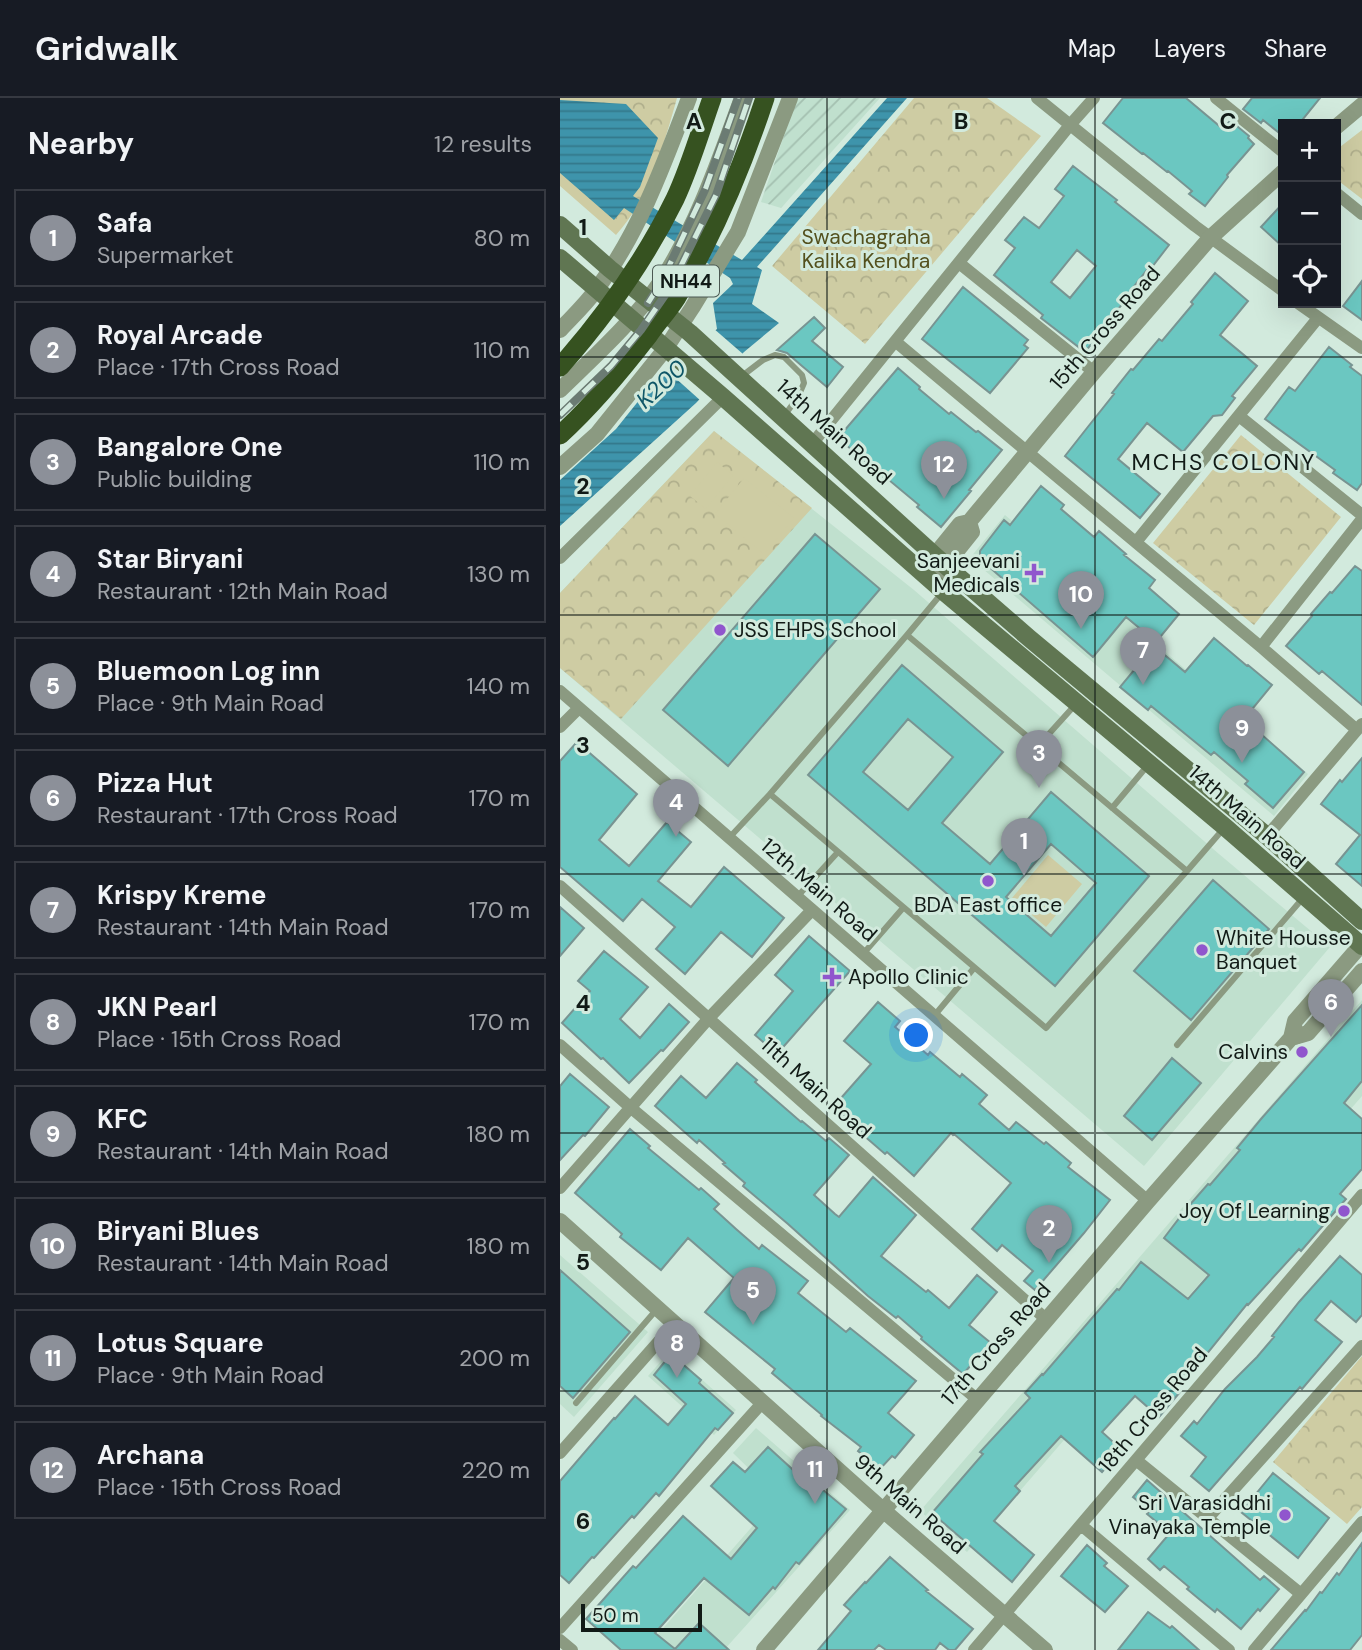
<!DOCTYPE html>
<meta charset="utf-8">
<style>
body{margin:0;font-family:"DM Sans",sans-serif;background:#242831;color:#f1f3f6}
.controls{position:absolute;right:21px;top:21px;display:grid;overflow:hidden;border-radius:0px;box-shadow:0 7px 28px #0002}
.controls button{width:63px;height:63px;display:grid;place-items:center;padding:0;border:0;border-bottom:2px solid #363941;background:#171b24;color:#f1f3f6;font:35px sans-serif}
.scale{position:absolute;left:21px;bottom:18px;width:121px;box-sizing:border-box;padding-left:7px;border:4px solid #111a16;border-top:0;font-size:19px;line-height:24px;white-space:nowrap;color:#111a16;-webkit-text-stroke:5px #d2eadd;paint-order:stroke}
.you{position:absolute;left:357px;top:938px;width:24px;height:24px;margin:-18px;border:5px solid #fff;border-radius:50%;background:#1a73e8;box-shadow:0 0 0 10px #1a73e833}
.badge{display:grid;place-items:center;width:46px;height:46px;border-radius:50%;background:#8c9099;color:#fff;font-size:23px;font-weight:700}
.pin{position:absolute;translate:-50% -58px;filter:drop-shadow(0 2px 4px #0008)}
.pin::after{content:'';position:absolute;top:37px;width:24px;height:21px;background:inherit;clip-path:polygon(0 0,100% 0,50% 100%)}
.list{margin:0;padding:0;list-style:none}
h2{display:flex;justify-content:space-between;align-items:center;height:91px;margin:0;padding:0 28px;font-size:30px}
h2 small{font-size:23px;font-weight:400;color:#9ea1a6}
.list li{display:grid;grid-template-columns:46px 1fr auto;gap:21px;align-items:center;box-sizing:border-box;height:98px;margin:0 14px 14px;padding:0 14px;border:2px solid #363941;border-radius:0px}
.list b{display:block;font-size:26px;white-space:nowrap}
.list p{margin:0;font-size:23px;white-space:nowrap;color:#9ea1a6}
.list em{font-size:23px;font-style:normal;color:#9ea1a6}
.icon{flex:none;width:38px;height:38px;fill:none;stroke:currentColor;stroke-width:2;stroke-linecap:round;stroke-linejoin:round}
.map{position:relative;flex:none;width:802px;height:1552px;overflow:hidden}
header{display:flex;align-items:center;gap:42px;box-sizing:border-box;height:98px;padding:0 35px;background:#171b24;border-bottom:2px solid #363941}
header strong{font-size:33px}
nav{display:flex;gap:38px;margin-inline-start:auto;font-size:24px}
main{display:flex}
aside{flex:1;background:#171b24}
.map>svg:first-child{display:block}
</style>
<header>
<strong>Gridwalk</strong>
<nav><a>Map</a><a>Layers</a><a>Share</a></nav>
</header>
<main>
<aside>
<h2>Nearby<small>12 results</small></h2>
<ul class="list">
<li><span class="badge">1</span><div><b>Safa</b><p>Supermarket</p></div><em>80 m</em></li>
<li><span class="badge">2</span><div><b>Royal Arcade</b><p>Place · 17th Cross Road</p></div><em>110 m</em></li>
<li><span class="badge">3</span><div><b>Bangalore One</b><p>Public building</p></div><em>110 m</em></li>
<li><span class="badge">4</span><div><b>Star Biryani</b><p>Restaurant · 12th Main Road</p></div><em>130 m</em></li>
<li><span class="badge">5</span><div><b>Bluemoon Log inn</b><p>Place · 9th Main Road</p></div><em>140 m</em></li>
<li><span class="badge">6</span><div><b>Pizza Hut</b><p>Restaurant · 17th Cross Road</p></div><em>170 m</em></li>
<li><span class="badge">7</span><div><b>Krispy Kreme</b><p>Restaurant · 14th Main Road</p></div><em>170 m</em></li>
<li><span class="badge">8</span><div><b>JKN Pearl</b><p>Place · 15th Cross Road</p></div><em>170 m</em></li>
<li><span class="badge">9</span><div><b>KFC</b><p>Restaurant · 14th Main Road</p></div><em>180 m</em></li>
<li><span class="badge">10</span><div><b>Biryani Blues</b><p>Restaurant · 14th Main Road</p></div><em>180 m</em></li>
<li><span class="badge">11</span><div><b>Lotus Square</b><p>Place · 9th Main Road</p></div><em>200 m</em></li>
<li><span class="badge">12</span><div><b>Archana</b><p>Place · 15th Cross Road</p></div><em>220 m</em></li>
</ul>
</aside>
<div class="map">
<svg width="802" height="1552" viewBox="0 0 802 1552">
<defs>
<pattern id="industrial-furrows" width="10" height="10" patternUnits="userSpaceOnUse" patternTransform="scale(1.75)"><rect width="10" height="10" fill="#c0e0ce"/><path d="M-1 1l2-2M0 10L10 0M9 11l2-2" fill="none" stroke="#a4c0b0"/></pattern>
<pattern id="park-crowns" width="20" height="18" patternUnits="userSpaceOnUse" patternTransform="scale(1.75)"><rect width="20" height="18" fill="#cecca3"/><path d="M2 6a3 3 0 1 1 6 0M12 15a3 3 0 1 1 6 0" fill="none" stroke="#b0af8c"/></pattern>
<pattern id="water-rules" width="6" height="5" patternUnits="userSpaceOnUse" patternTransform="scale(1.75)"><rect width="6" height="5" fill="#3e94ab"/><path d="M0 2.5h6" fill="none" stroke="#33788a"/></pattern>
</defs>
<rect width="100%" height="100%" fill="#d2eadd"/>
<path fill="#c0e0ce" d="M154 333 354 492 659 756 770 849 584 1068 0 570V495Z
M445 417 748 676 714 718 410 460Z
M802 902V998L407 1454 360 1413Z
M0 1157 88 1234 14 1319 0 1306Z
M110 1253 176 1312 154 1337 88 1278Z
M196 1330 290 1412 164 1552H84L218 1399 173 1355Z"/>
<path fill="url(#industrial-furrows)" d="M237 0H320L221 110 201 104Z"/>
<path fill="url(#park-crowns)" d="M0 0H117C104 46 89 101 56 137L0 88Z
M354 0H427L481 38 305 246 212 168Z
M802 32V101L776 81V52Z
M154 333 252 410 61 621 0 570V495Z
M681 337 781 419 694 527 593 445Z
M802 1258V1409L787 1426 713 1364Z"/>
<path fill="#cecca3" d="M157 364 173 377 146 411 130 398Z
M184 380 234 420 204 456 155 416Z
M488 757 522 786 486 829 452 800Z"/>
<path fill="url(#water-rules)" d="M327 0H347L197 169 202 172 192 206 219 225 184 254 136 305 0 428V382L56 331 100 276 157 231 153 205 173 186 170 180 64 110 54 122 0 75V2L66 6 98 40 80 89 73 98 182 162Z"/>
<path fill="#d2eadd" d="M153 230 183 256 141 303 103 269Z"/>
<path fill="#6bc7c1" stroke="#789492" stroke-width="2" fill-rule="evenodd" d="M563 0H626L663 31 669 24 671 25 672 24 689 38 688 40 694 46 667 77 668 79 645 108 629 96 632 93 608 73 607 74 583 55 582 56 543 25Z
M692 0H760L739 26H723V38L703 22 701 25 683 11Z
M513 68 557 102 555 104 609 147 592 169 590 168 565 200 566 201 525 254 481 220 483 217 434 177 455 150 445 142 464 119 479 130 504 98 495 91ZM517 152 536 168 510 200 491 184Z
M723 105V149L701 129Z
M655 175 688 203 660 237 697 268 672 298 675 300 662 317 653 318 623 354 587 325 558 361 600 396 580 420 505 358 527 330 554 296 552 295 571 271 573 272 599 241 602 243 633 206 631 204Z
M802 183V222L783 208Z
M403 189 468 242 464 247 468 250 430 295 362 241Z
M254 219 265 230 252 243 283 269 267 289 242 268 227 255 217 252Z
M769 249 792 267 790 269 802 278V385L797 392 773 375 775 372 705 321 729 289 735 293Z
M338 270 360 289 359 291 389 316 391 314 416 334 418 333 442 352 409 392 411 393 381 429 357 409 359 407 329 382 328 383 278 340Z
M481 388 504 407 501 411 534 439 539 433 566 456 564 457 595 482 589 490 619 516 596 544 566 519 533 559 420 461V453L444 422 450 427Z
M255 436 320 491 168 668 103 612Z
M795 468 802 473V607L762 573 759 576 726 548 752 518 751 516 770 494 772 495Z
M654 540 687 568 688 567 712 587 684 621 744 674 713 710 685 686 688 683 654 654 651 657 591 608 588 612 560 589 594 548 625 574Z
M342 567 443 654 382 725 430 766 491 694 589 778 495 888 248 677ZM348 621 393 659 348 712 303 674ZM491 746 536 785 491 838 446 799Z
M17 644 77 696 39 742 69 768 107 724 131 744 98 783 131 809 164 769 224 820 192 859 161 834 125 876 96 851 115 829 82 801 63 823 0 769V663Z
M802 660V788L776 766 800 737 761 706 780 682 782 684Z
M653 782 709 831 631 922 574 873Z
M0 809 24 830 0 858Z
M249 838 290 873 217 956 195 937 233 893 215 877Z
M44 853 88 889 60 921 80 940 109 906 129 924 103 953 101 952 69 985 43 960 41 961 2 925 30 893 18 883Z
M318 904 340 923 335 929 368 957 370 954 400 979 402 976 427 997 419 1006 449 1032 456 1024 484 1046 486 1044 511 1065 508 1069 550 1102 524 1135 475 1192 464 1183 473 1173 442 1147 437 1153 412 1131 451 1085 394 1036 393 1037 391 1035 354 1078 327 1054 325 1056 302 1036 303 1034 274 1008 311 966 284 943Z
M802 907V983L784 1005 802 1021V1071L780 1096 786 1101 741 1153 739 1151 688 1207 687 1206 642 1262 639 1260 613 1288 620 1294 599 1319 575 1298 542 1334 562 1352 542 1374 501 1338 455 1388 460 1393 434 1423 474 1457 452 1484 372 1415 423 1356 420 1354 470 1300 465 1295 482 1276 483 1277 557 1191 559 1192 581 1164 628 1201 649 1177 604 1140 627 1110 648 1086 650 1087 680 1052 677 1050 701 1021Z
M612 960 641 985 592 1042 564 1018Z
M177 965 197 982 195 984 241 1024 242 1023 266 1043 269 1040 289 1057 254 1097 275 1116 279 1119 313 1079 356 1117 321 1158 366 1194 368 1192 389 1210 417 1177 437 1194 409 1227 431 1245 403 1276 361 1241 362 1239 338 1218 336 1220 308 1198 228 1126 183 1088 185 1085 163 1066 165 1065 139 1042 137 1045 95 1008 121 978 146 1000Z
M10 976 49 1009 25 1038 23 1037 0 1062V988Z
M70 1031 90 1048 88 1050 139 1092 141 1090 159 1106 154 1111 176 1131 199 1151 202 1147 248 1183 238 1195 286 1234 290 1230 356 1283 328 1315 354 1337 335 1360 332 1358 320 1371 298 1353 301 1349 261 1318 262 1317 212 1275 215 1271 145 1214 174 1180 128 1140 101 1172 60 1139 62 1136 15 1095Z
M780 1158 802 1177V1217L796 1224 771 1203 755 1222 782 1244 742 1291 740 1289 649 1393 631 1378 646 1359 621 1338 634 1323 637 1326 665 1291 697 1259 714 1239 712 1238 739 1204Z
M0 1172 70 1234 13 1300 0 1288Z
M111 1256 141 1282 139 1285 173 1315 158 1332 155 1330 99 1398 96 1395 74 1420 72 1418 34 1460 32 1459 9 1485 0 1477V1383L54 1320 55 1321 75 1298 108 1327 126 1306 94 1277Z
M208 1349 242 1380 245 1377 286 1411 239 1466 236 1464 215 1491 213 1489 189 1517 144 1480 95 1535 115 1551 139 1525 169 1552H61L26 1521 73 1468 76 1470 123 1418 171 1461 197 1430 151 1388 173 1364 185 1374Z
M713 1375 769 1420 738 1460 681 1414Z
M587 1382 700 1482 704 1478 719 1491 700 1513 698 1511 681 1531 657 1511 655 1514 639 1501 627 1491 629 1489 604 1468 600 1472 588 1461 610 1435 587 1416 590 1413 573 1399Z
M802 1445V1537L790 1552H711L745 1512 746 1513 760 1494 762 1495 777 1475 779 1477Z
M527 1447 547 1465 544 1468 568 1488 545 1514 501 1478Z
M330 1459 368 1492 366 1493 413 1531 395 1552H389L380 1545 375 1552H326L319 1547 314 1552H258L291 1513 284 1507 305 1484 306 1485Z
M588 1514 610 1530 612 1528 639 1552H558Z"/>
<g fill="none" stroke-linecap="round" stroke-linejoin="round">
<path stroke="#8b9a81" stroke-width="6" d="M182 278 203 262 215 257 224 259 242 277 244 285 238 299 224 318
M347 537 627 773 486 930 210 696Z
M347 537 382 495
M478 648 515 607
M552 710 588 667
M169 740 210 696
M627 773 665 729
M237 799 278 754
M303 856 343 810
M374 918 414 870
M617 947 743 800
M16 1305 97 1211"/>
<path stroke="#8b9a81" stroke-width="12" d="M477 0 635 128 723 193
M656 0 723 54
M776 95 802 116
M399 165 534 274
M738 205 802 250
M336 244 701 549 797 632
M679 318 802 417
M252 346 510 27 534 0
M576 444 758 220
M0 460 163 299
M701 549 802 421
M0 593 588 1103
M0 629 19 610
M707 738 802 626
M0 788 487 1222
M0 947 70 1009 418 1302
M0 1090 149 920 252 812
M0 1355 115 1225
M576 1362 741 1496
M648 1420 802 1248
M521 1427 669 1552
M0 1530 203 1304
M0 1542 12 1552
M414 1552 802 1097
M694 1552 802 1424"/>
<path stroke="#8b9a81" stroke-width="16" d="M776 29 802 7
M0 232C12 219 25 207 36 192 79 135 104 66 129 0
M0 292C35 258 74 223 102 182 138 125 159 62 182 0
M0 369 37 336 106 250 132 210 178 134 230 0
M361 474 400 426 409 424 534 274 650 140 723 74
M372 484 412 434 409 424
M731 940 748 935 802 873
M0 1123 324 1413 485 1552
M204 1552 588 1103 731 940 735 923 801 847"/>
<path stroke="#607652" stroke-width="18" d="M0 127 50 171 130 235 385 467 469 540 707 738 802 823
M0 160 163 299 383 493 665 729 802 848"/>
<path stroke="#365220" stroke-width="19" d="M0 269C45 218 85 162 115 101 130 69 140 34 152 0
M0 337C33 307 61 273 88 238 97 225 108 213 117 199 154 136 182 70 205 0"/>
<g stroke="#6b7b73" stroke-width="8">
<path id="rail" d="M88 205 102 183 145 92 178 0
M0 317 51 268 81 232 110 190 156 97 189 0"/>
</g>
<use href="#rail" stroke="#d2eadd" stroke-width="5" stroke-dasharray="16" stroke-linecap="butt"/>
</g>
<path fill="none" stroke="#111a16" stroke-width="2" stroke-opacity="0.55" d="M267 0V1552M535 0V1552M0 259H802M0 517H802M0 776H802M0 1035H802M0 1293H802"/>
<g fill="#9056cd" stroke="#d2eadd" stroke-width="2.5">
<path d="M470.5 464.5h7v7h7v7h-7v7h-7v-7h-7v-7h7z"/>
<circle cx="160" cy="532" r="7"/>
<circle cx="428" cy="783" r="7"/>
<circle cx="642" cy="852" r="7"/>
<path d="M268.5 868.5h7v7h7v7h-7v7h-7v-7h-7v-7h7z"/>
<circle cx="742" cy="954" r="7"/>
<circle cx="784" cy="1113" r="7"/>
<circle cx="725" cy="1417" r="7"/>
</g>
<g text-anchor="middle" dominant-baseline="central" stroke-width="6" stroke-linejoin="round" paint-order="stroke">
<rect fill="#d2eadd" stroke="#4b5852" stroke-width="2" x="93" y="167.5" width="66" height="31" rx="5"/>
<g font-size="19" font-weight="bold" fill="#111a16">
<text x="126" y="183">NH44</text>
</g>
<g font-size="21" fill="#53501d" stroke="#d2eadd">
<text x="306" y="139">Swachagraha<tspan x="306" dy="24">Kalika Kendra</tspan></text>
</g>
<g font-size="21" fill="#111a16" stroke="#d2eadd">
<text transform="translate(545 230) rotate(-49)">15th Cross Road</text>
<text transform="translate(274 334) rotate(42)">14th Main Road</text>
<text transform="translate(687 719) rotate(41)">14th Main Road</text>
<text transform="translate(259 792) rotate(41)">12th Main Road</text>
<text transform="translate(256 990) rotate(42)">11th Main Road</text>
<text transform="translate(436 1246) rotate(-49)">17th Cross Road</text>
<text transform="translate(593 1312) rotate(-50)">18th Cross Road</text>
<text transform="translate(350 1406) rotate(41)">9th Main Road</text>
</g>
<g font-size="21" fill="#111a16" stroke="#d2eadd" text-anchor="end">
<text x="460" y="463">Sanjeevani<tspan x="460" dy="24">Medicals</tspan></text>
<text x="174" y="532" text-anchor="start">JSS EHPS School</text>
<text x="428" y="807" text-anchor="middle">BDA East office</text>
<text x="656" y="840" text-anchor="start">White Housse<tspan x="656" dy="24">Banquet</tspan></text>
<text x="288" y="879" text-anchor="start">Apollo Clinic</text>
<text x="728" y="954">Calvins</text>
<text x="770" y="1113">Joy Of Learning</text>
<text x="711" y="1405">Sri Varasiddhi<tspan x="711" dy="24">Vinayaka Temple</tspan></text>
</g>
<g font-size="23" font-style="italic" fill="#0e5667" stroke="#d2eadd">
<text transform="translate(101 286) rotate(-43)">K200</text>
</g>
<g font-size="23" letter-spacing="2" fill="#111a16" stroke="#d2eadd">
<text x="664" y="364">MCHS COLONY</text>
</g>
</g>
<g font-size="23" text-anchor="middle" font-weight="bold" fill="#111a16" stroke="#d2eadd" stroke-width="6" stroke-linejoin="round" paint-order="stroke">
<text x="134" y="31">A</text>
<text x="401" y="31">B</text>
<text x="668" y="31">C</text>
<text x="23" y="137">1</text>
<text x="23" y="396">2</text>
<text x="23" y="655">3</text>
<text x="23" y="913">4</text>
<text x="23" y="1172">5</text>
<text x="23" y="1431">6</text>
</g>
</svg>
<div class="controls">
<button>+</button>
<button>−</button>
<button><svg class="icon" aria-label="locate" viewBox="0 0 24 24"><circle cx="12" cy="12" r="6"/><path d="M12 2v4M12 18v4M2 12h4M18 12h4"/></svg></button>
</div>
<div class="scale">50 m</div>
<div class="you"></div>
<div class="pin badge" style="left:464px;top:778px">1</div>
<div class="pin badge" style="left:489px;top:1165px">2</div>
<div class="pin badge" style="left:479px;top:690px">3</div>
<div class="pin badge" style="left:116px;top:739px">4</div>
<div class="pin badge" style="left:193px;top:1227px">5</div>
<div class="pin badge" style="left:771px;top:939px">6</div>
<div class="pin badge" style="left:583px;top:587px">7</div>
<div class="pin badge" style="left:117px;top:1280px">8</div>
<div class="pin badge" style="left:682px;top:665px">9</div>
<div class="pin badge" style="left:521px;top:531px">10</div>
<div class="pin badge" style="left:255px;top:1406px">11</div>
<div class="pin badge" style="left:384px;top:401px">12</div>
</div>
</main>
